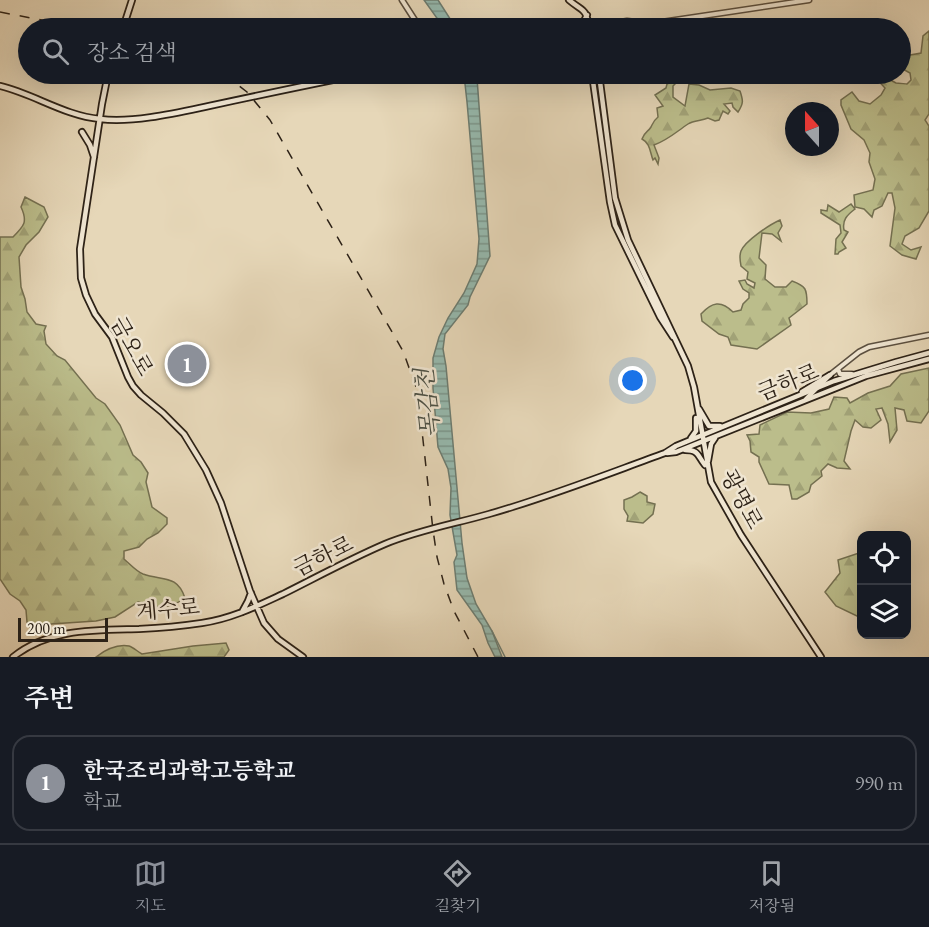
<!DOCTYPE html>
<html lang="ko">
<meta charset="utf-8">
<style>
body{margin:0;font-family:"EB Garamond","Noto Serif KR",serif;background:#242831;color:#f1f3f6}
.controls{position:absolute;right:18px;bottom:18px;display:grid;overflow:hidden;border-radius:12px;box-shadow:0 6px 24px #0002}
.controls button{width:54px;height:54px;display:grid;place-items:center;padding:0;border:0;border-bottom:2px solid #363941;background:#171b24;color:#f1f3f6;font:30px sans-serif}
.compass{position:absolute;left:785px;top:102px;width:54px;height:54px;border-radius:50%;background:#171b24;box-shadow:0 6px 24px #0002;rotate:339deg}
.scale{position:absolute;left:18px;bottom:15px;width:90px;box-sizing:border-box;padding-left:6px;border:3px solid #2d2217;border-top:0;font-size:16px;line-height:21px;white-space:nowrap;color:#2d2217;-webkit-text-stroke:4px #efe5d1;paint-order:stroke}
.you{position:absolute;left:633px;top:381px;width:21px;height:21px;margin:-15px;border:4px solid #fff;border-radius:50%;background:#1a73e8;box-shadow:0 0 0 9px #1a73e833}
.badge{display:grid;place-items:center;width:39px;height:39px;border-radius:50%;background:#8c9099;color:#fff;font-size:20px;font-weight:700}
.pin{position:absolute;translate:-50% -50%;border:3px solid #fff;box-shadow:0 2px 6px #0006}
.list{margin:0;padding:0;list-style:none}
h2{display:flex;justify-content:space-between;align-items:center;height:78px;margin:0;padding:0 24px;font-size:26px}
h2 small{font-size:20px;font-weight:400;color:#9ea1a6}
.list li{display:grid;grid-template-columns:39px 1fr auto;gap:18px;align-items:center;box-sizing:border-box;height:96px;margin:0 12px 12px;padding:0 12px;border:2px solid #363941;border-radius:18px}
.list b{display:block;font-size:22px;white-space:nowrap}
.list p{margin:0;font-size:20px;white-space:nowrap;color:#9ea1a6}
.list em{font-size:20px;font-style:normal;color:#9ea1a6}
.icon{flex:none;width:33px;height:33px;fill:none;stroke:currentColor;stroke-width:2;stroke-linecap:round;stroke-linejoin:round}
.map{position:relative;flex:none;width:929px;height:657px;overflow:hidden}
.search{position:absolute;background:#171b24;box-shadow:0 6px 24px #0002;left:18px;right:18px;top:18px;height:66px;display:flex;align-items:center;gap:15px;box-sizing:border-box;padding:0 21px;border-radius:33px;color:#9ea1a6;font-size:22px}
.sheet{height:186px;background:#171b24}
nav{display:flex;justify-content:space-around;align-items:center;box-sizing:border-box;height:84px;border-top:2px solid #363941;background:#171b24;font-size:16px;color:#9ea1a6}
nav a{display:grid;justify-items:center;gap:3px}
nav .on{color:#8c9099}
.map>svg:first-child{display:block}
</style>
<div class="map">
<svg width="929" height="657" viewBox="0 0 929 657">
<defs>
<pattern id="forest-firs" width="22" height="20" patternUnits="userSpaceOnUse" patternTransform="scale(1.5)"><rect width="22" height="20" fill="#bbbd8b"/><path d="M5 1l3.5 6h-7zM16 11l3.5 6h-7z" fill="#a1a277"/></pattern>
<pattern id="water-rules" width="6" height="5" patternUnits="userSpaceOnUse" patternTransform="scale(1.5)"><rect width="6" height="5" fill="#96baaf"/><path d="M0 2.5h6" fill="none" stroke="#7b978d"/></pattern>
</defs>
<rect width="100%" height="100%" fill="#e6d7b8"/>
<filter id="stains"><feTurbulence type="fractalNoise" baseFrequency=".00333" numOctaves="4"/><feColorMatrix values="0 0 0 0 .2 0 0 0 0 .09 0 0 0 0 .02 0 0 0 .5 -.17"/></filter>
<radialGradient id="worn" r=".72"><stop offset=".6" stop-color="#630" stop-opacity="0"/><stop offset="1" stop-color="#630" stop-opacity=".3"/></radialGradient>
<path fill="url(#forest-firs)" stroke="#747051" stroke-width="1.5" d="M929 31V114L925 120 929 126V211L919 228 905 236 902 244 911 250 921 247 916 259 902 255 890 246 895 208 892 193H888L882 206 874 210 872 217 864 209 855 207 854 195 873 190 875 179 869 162 870 153 864 140 851 129 841 105V100L852 92 859 101 870 104 881 95 885 88 872 74C887 72 885 78 896 83 898 83 906 84 907 84L911 80 910 73 901 68V54L910 55 921 53 923 36Z
M671 82 675 84 673 86V97L685 106 689 84 699 85 710 90 731 88 740 91C743 100 744 103 738 112L733 107 732 103 724 104 730 111 728 114 723 111 719 120 715 121 708 118C701 121 694 120 688 124 676 132 668 140 654 145L659 158 658 164 655 158 653 160C650 152 650 143 642 139 645 131 648 132 651 127 653 123 654 120 658 117L657 108 663 106 655 95 666 88 667 84Z
M25 197 44 207 48 217 39 232 26 245 19 257 21 287 25 299 27 312 36 324 46 326 44 331 46 344 57 356 65 360 96 398 105 404 120 425 133 455 141 462 148 473 146 482 152 507 167 518V524L158 533 147 539 139 547 124 551V559C130 564 136 571 143 574 162 581 177 574 185 598 169 610 156 608 138 602L115 617 96 621 51 624 32 631 27 622 26 610 20 601 10 594 0 579V237H13C24 226 28 222 21 207Z
M851 204 855 209C847 215 842 220 844 230L848 232 842 242 846 248 839 252 838 254H835L836 239 841 233 840 225 821 213V210L827 211 828 205 839 212Z
M780 220 782 226 778 233 781 241 772 234 762 233 759 258 766 265 765 279 775 287H786L792 281C806 286 807 289 807 304L789 318 791 325 757 349 731 345 728 337 719 334 702 321 701 314C712 302 721 300 733 312L741 310 743 304 749 298V293L743 289 739 281 745 280 747 284 754 288 755 283 747 279 748 272 741 266C740 261 739 256 741 251 745 241 769 225 780 220Z
M929 368V411L921 423 907 421 904 410 895 408 897 430 890 442 888 424 882 408 876 409 881 420 871 428 863 427 855 420 851 431 844 461 850 469 837 468 828 464 821 471 822 476 811 485 809 492 797 499H792L789 485 769 484 759 462V457L751 452 750 441 747 435 759 434 760 425 787 412 811 413 829 409 834 397 847 398 850 403 868 393 890 386 901 374Z
M640 492 647 496V502L655 504 653 514 643 523 627 521 628 516 624 509V500L632 497Z
M859 553H862V617H859L836 606 825 592 840 573 838 560Z
M226 643 229 650 224 657H96C105 650 117 644 129 646 133 647 138 652 142 654L193 646Z"/>
<path fill="url(#water-rules)" stroke="#6c7d72" stroke-width="1.5" d="M424 0H438L456 28H444Z
M462 74H475L477 78 490 256 470 297 468 305 445 334 443 349 446 366 462 543 467 578 476 604 492 631 502 657H495L488 643 482 625 457 590 454 562 457 555 450 515 451 488 448 469 438 447 433 388V358L439 337 448 318 464 293 477 264 479 239 467 102 465 84Z"/>
<g fill="none" stroke-linecap="round" stroke-linejoin="round">
<path stroke="#6c7d72" stroke-width="1.5" d="M492 631 505 657"/>
<g stroke="#5b4f3f" stroke-width="7">
<path id="tertiary" d="M402 0 420 28
M589 27 627 21 645 23 662 22 809 0
M838 369 840 374H852
M806 399 830 375 859 352 869 347 929 335"/>
</g>
<g stroke="#2d2217" stroke-width="8">
<path id="secondary" d="M569 0C583 12 586 7 589 28
M123 28 132 0
M577 28 582 25 587 15
M108 74 102 104 80 249 81 278 86 295 95 314 112 337 128 377 133 386 141 395 163 413 184 434 206 470 221 503 250 591 264 623 278 639 303 657
M592 74 610 202 615 225 660 317 673 337
M599 74 615 198 628 240 688 366 694 387 711 482 741 535 821 657
M0 86C34 94 65 116 100 119 134 123 176 113 209 106 260 95 312 84 363 74
M82 132 90 145 94 157
M802 392 830 375
M699 409 709 426H720
M691 438 696 431V418
M685 450C699 450 697 455 705 465
M667 453 676 452 866 376 929 359
M708 461 711 444 715 438
M242 612 248 601 251 593
M13 657C49 628 96 630 139 629 160 628 182 626 202 623 231 619 257 606 283 594 317 577 350 559 385 544 419 530 454 524 489 514 549 497 607 474 665 453L676 446 834 381 896 362 929 353"/>
</g>
<use href="#tertiary" stroke="#efe5d1" stroke-width="4"/>
<use href="#secondary" stroke="#efe5d1" stroke-width="4.5"/>
<path stroke="#2d2217" stroke-width="1.5" stroke-dasharray="10 10" stroke-linecap="butt" d="M0 12 83 28
M224 74 247 92 270 120 403 351 416 387 421 422 433 530 437 557 444 584 454 611 478 657"/>
</g>
<g text-anchor="middle" dominant-baseline="central" stroke-width="5" stroke-linejoin="round" paint-order="stroke">
<g font-size="22" fill="#2d2217" stroke="#efe5d1">
<text transform="translate(132 346) rotate(61)">금오로</text>
<text transform="translate(788 382) rotate(-22)">금하로</text>
<text transform="translate(742 499) rotate(62)">광명로</text>
<text transform="translate(323 556) rotate(-26)">금하로</text>
<text transform="translate(168 609) rotate(-5)">계수로</text>
</g>
<g font-size="24" font-style="italic" fill="#4c5045" stroke="#efe5d1">
<text transform="translate(427 403) rotate(-96)">목감천</text>
</g>
</g>
<rect width="100%" height="100%" filter="url(#stains)"/>
<rect width="100%" height="100%" fill="url(#worn)"/>
</svg>
<div class="controls">
<button><svg class="icon" aria-label="locate" viewBox="0 0 24 24"><circle cx="12" cy="12" r="6"/><path d="M12 2v4M12 18v4M2 12h4M18 12h4"/></svg></button>
<button><svg class="icon" aria-label="layers" viewBox="0 0 24 24"><path d="M12 4l9 5-9 5-9-5zM3 14l9 5 9-5"/></svg></button>
</div>
<svg class="compass" viewBox="-18 -18 36 36"><path d="M0-13l5 13h-10z" fill="#e53935"/><path d="M0 13l5-13h-10z" fill="#9ea1a6"/></svg>
<div class="scale">200 m</div>
<div class="you"></div>
<div class="pin badge" style="left:187px;top:364px">1</div>
<div class="search"><svg class="icon" aria-label="search" viewBox="0 0 24 24"><circle cx="10" cy="10" r="6"/><path d="M15 15l6 6"/></svg>장소 검색</div>
</div>
<section class="sheet">
<h2>주변<small></small></h2>
<ul class="list">
<li><span class="badge">1</span><div><b>한국조리과학고등학교</b><p>학교</p></div><em>990 m</em></li>
</ul>
</section>
<nav>
<a class="on"><svg class="icon" aria-label="map" viewBox="0 0 24 24"><path d="M3 6l6-2 6 2 6-2v14l-6 2-6-2-6 2zM9 4v14M15 6v14"/></svg>지도</a>
<a><svg class="icon" aria-label="directions" viewBox="0 0 24 24"><path d="M12 3l9 9-9 9-9-9zM9 14v-3h6M13 9l2 2-2 2"/></svg>길찾기</a>
<a><svg class="icon" aria-label="saved" viewBox="0 0 24 24"><path d="M7 4h10v16l-5-4-5 4z"/></svg>저장됨</a>
</nav>
